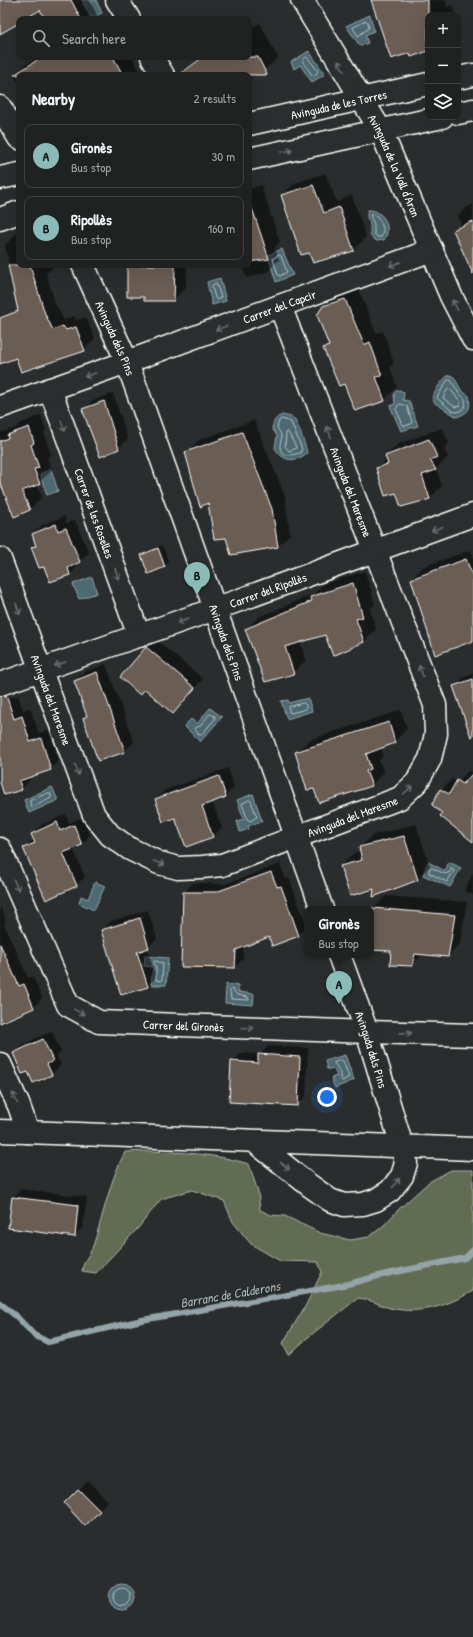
<!DOCTYPE html>
<meta charset="utf-8">
<style>
body{margin:0;font-family:"Patrick Hand",sans-serif;background:#282a2a;color:#f1f3f6}
.controls{position:absolute;right:12px;top:12px;display:grid;overflow:hidden;border-radius:8px;box-shadow:0 4px 16px #0002}
.controls button{width:36px;height:36px;display:grid;place-items:center;padding:0;border:0;border-bottom:1px solid #3d3f40;background:#202222;color:#f1f3f6;font:20px sans-serif}
.you{position:absolute;left:327px;top:1097px;width:14px;height:14px;margin:-10px;border:3px solid #fff;border-radius:50%;background:#1a73e8;box-shadow:0 0 0 6px #1a73e833}
.badge{display:grid;place-items:center;width:26px;height:26px;border-radius:50%;background:#8bbbb9;color:#111;font-size:13px;font-weight:700}
.pin{position:absolute;translate:-50% -33px;filter:drop-shadow(0 1px 2px #0008)}
.pin::after{content:'';position:absolute;top:21px;width:14px;height:12px;background:inherit;clip-path:polygon(0 0,100% 0,50% 100%)}
.popup{position:absolute;left:304px;top:906px;width:70px;height:52px;box-sizing:border-box;display:grid;place-content:center;border-radius:8px;background:#202222;filter:drop-shadow(0 1px 3px #0005);font-size:13px;white-space:nowrap;color:#a2a4a5}
.popup b{font-size:15px;color:#f1f3f6}
.popup::after{content:'';position:absolute;left:50%;top:100%;margin-left:-8px;border:8px solid transparent;border-top-color:#202222}
.list{margin:0;padding:0;list-style:none}
h2{display:flex;justify-content:space-between;align-items:center;height:52px;margin:0;padding:0 16px;font-size:17px}
h2 small{font-size:13px;font-weight:400;color:#a2a4a5}
.list li{display:grid;grid-template-columns:26px 1fr auto;gap:12px;align-items:center;box-sizing:border-box;height:64px;margin:0 8px 8px;padding:0 8px;border:1px solid #3d3f40;border-radius:8px}
.list b{display:block;font-size:15px;white-space:nowrap}
.list p{margin:0;font-size:13px;white-space:nowrap;color:#a2a4a5}
.list em{font-size:13px;font-style:normal;color:#a2a4a5}
.icon{flex:none;width:22px;height:22px;fill:none;stroke:currentColor;stroke-width:2;stroke-linecap:round;stroke-linejoin:round}
.map{position:relative;flex:none;width:473px;height:1637px;overflow:hidden}
.search{position:absolute;background:#202222;box-shadow:0 4px 16px #0002;left:16px;top:16px;width:236px;height:44px;display:flex;align-items:center;gap:10px;box-sizing:border-box;padding:0 14px;border-radius:8px;color:#a2a4a5;font-size:15px}
.panel{position:absolute;background:#202222;box-shadow:0 4px 16px #0002;left:16px;top:72px;width:236px;height:196px;border-radius:8px}
.map>svg:first-child{display:block}
</style>
<div class="map">
<svg width="473" height="1637" viewBox="0 0 473 1637">
<rect width="100%" height="100%" fill="#2a2d2e"/>
<filter id="ink" filterUnits="userSpaceOnUse"><feTurbulence type="fractalNoise" baseFrequency=".025" numOctaves="2"/><feDisplacementMap in="SourceGraphic" scale="8" xChannelSelector="R" yChannelSelector="G"/><feConvolveMatrix kernelMatrix="1 2 1 2 8 2 1 2 1" color-interpolation-filters="sRGB"/></filter>
<g filter="url(#ink)">
<path fill="#626c52" stroke="#b0b6a8" d="M147 1151C181 1152 216 1154 249 1164L258 1192 260 1210 271 1215 285 1216 320 1233 350 1240 369 1237 382 1227 399 1209 429 1182 451 1170H473V1291C446 1306 421 1315 390 1308 379 1305 370 1299 358 1298L307 1338 289 1355 283 1343 306 1305 322 1272 318 1262 280 1261 251 1244 233 1222 224 1201 192 1190 161 1199 139 1227 96 1273 82 1271C84 1258 90 1256 93 1246 104 1214 109 1182 125 1152Z"/>
<path fill="#4d6972" stroke="#94a5aa" d="M82 0H96L102 13 91 18Z
M370 15 374 31 365 35 368 43 360 46 346 26Z
M309 51 325 74 312 82 300 65 294 69 291 62Z
M368 210C383 209 393 228 384 240L377 241C367 236 371 234 370 225 369 218 365 220 368 210Z
M282 249 293 275 276 282 268 255Z
M220 278 226 301 212 305 207 282Z
M450 375 454 377 461 390 469 396C471 410 469 412 457 417L435 403 432 398C436 390 442 378 450 375Z
M400 390 404 393 403 400 409 401 418 426 401 431 390 406 395 404 394 394 396 391Z
M282 415C286 416 291 416 294 419 297 422 307 449 307 453 295 463 283 462 275 448L277 436 272 428C274 421 275 418 282 415Z
M51 469 58 491 47 495 40 474Z
M92 577 97 593 79 599 73 584Z
M308 698 312 711 287 719 281 701 288 700 289 703Z
M210 708 222 717 200 742 184 726 191 719 197 724Z
M52 787 58 800 29 813 24 800Z
M253 794 262 821 248 826 249 829 240 832 237 821 244 819 237 800Z
M428 862 445 871 449 862 461 868 450 887 423 875Z
M95 882 105 886 94 910 79 903 81 896 88 899Z
M145 956 168 958 166 985H151L153 967 144 966Z
M226 984 238 986V992L254 994 253 1005 225 1003Z
M345 1055 354 1080 335 1088 331 1078 337 1076 334 1069H327L325 1061Z
M109 1597a13 13 0 1 1 26 0a13 13 0 1 1-26 0Z"/>
<path fill="#0007" fill-rule="evenodd" d="M0 0H89L99 19H46L40 9 23 19H19V21L0 33Z
M396 0H445L447 7 453 5 456 15H428V50Z
M260 23 278 58 265 70 249 79V75H191L188 69 196 61 194 57H249V28Z
M37 57H132L139 70 134 75H19V83L14 76 26 64Z
M325 173 337 202 352 195 366 237 354 250 300 227 282 195 295 183Z
M261 185 280 242 275 247 279 260 267 272 247 278 241 265H249V189Z
M473 204V259L454 231 461 224 457 216 466 208Z
M19 233V265H56L48 272H46L55 303 64 320 74 316 76 320 86 317 95 339 84 350 17 356 0 363V321L19 309 5 245 16 234Z
M128 265H187L186 287 174 300 145 296Z
M358 287 376 333 383 331 394 363 390 367 397 387 385 400 356 410 345 383 324 348 329 344 324 307 337 294Z
M113 393 128 439 119 448 100 456 83 410 92 401Z
M41 415 46 430 44 433 51 455 47 458 52 470 37 484 42 497 30 509 14 515 0 478V434L2 432 16 428 21 423Z
M254 420 285 496 290 534 278 546 227 536 186 452 199 440Z
M442 428 449 443 444 449 448 457 436 469 442 486 430 498 402 506 396 492 377 469 387 459 386 456 398 444Z
M65 516 66 523 75 520 89 553 78 563 79 565 70 574 50 581 45 566 32 548 36 544 33 534 42 525Z
M162 545 169 562 164 566 143 556 147 551Z
M471 550 473 556V640L412 579 424 566Z
M365 571 375 604 370 609 376 629 364 642 326 634 300 642 306 660 293 673 246 629 259 617 315 593 324 584Z
M155 639 203 679 182 703 121 677Z
M106 664 134 742 125 751 99 760 84 718 87 714 75 681 84 672Z
M473 674V718L454 686 463 678Z
M18 695 23 710 30 708 39 733 49 730 59 760 51 769 29 777 30 780 21 789 0 780V702Z
M401 710 407 729 394 742 381 747 383 756 379 760 384 772 371 785 296 753 309 740Z
M228 768 234 787 226 796 212 801 222 828 213 836 186 846 176 817 156 799 165 790Z
M469 770 473 773V840L444 813 441 790 452 779 457 782Z
M66 814 69 823 83 817 90 835 82 844 73 848 85 877 76 885 24 848 34 839 32 834 41 825Z
M416 824 430 866 418 879 374 896 375 888 341 866 354 853 361 851 360 847 373 835Z
M280 864 286 879 289 878 307 926 299 935 269 936 244 946 243 959 235 967 182 966 184 892 193 883 225 884Z
M473 873V895L464 891Z
M386 896 467 902 460 943 448 956 423 954 412 965 392 950 371 949 373 909Z
M0 905 6 921 4 924 28 978 33 976 42 998 34 1007 4 1020 0 1012Z
M148 910 157 939 147 948 156 977 148 986 103 930 111 921ZM144 915 145 917 112 928V926Z
M52 1031 61 1052 57 1056 61 1065 52 1074 33 1082 28 1071 14 1053 23 1044Z
M268 1046 308 1048 306 1096 297 1105 232 1062 241 1053 260 1054Z
M21 1189 87 1197 83 1227 75 1235 13 1198Z
M88 1481 108 1501 85 1524 65 1503Z"/>
<g fill="none" stroke-linecap="round" stroke-linejoin="round">
<path stroke="#b8c3c7" stroke-width="1" d="M366 21 368 22 369 28 358 36 353 28Z
M307 57 318 71 314 76 312 75 303 62V60Z
M371 214 377 216C381 222 386 230 381 237H378L374 234V224L371 218Z
M279 255 281 256 287 272 280 276 278 275 273 259Z
M216 283 221 297 217 300 215 298 212 286Z
M448 380H451L458 392 465 399C466 407 465 409 457 412L452 411 437 398Z
M450 389 460 401V406L455 407 443 398 447 390Z
M400 404 407 406 412 422 411 424 405 426 403 425 396 409Z
M282 419 291 422 302 449 300 453C292 455 280 458 280 446 280 443 282 439 281 436 281 433 278 430 277 427L279 421Z
M288 432 296 447 295 449 289 451 285 446 286 433Z
M304 703 306 705V709L291 713 289 712V707Z
M210 714 215 716V719L201 735H199L194 728 200 726Z
M49 793 51 794V798L33 807 31 806 30 801Z
M249 800 251 801 257 817 250 821 248 820 242 804Z
M432 868 445 874 450 872 452 868 454 871 447 882 429 873V869Z
M155 961 163 963 162 979 161 981 156 980V968L154 963Z
M232 989 237 995 248 997 249 1000 231 999 230 991Z
M341 1060 343 1061 349 1077 342 1081 340 1079C341 1073 338 1068 334 1063Z
M113 1597a9 9 0 1 1 18 0a9 9 0 1 1-18 0Z"/>
<path stroke="#94a5aa" stroke-width="6" d="M0 1303 18 1318 34 1335 48 1342 142 1320 344 1285 386 1274 465 1258 473 1250"/>
</g>
<path fill="#6b5d52" stroke="#fff" d="M0 0H71L81 19H45L40 10 25 19H19V23L0 34Z
M371 0H428V51L411 57 410 53 391 59Z
M42 57H113L123 75H14Z
M203 57H258L267 75H179Z
M313 185 324 213 339 207 354 251 313 263 309 253 301 255 281 195Z
M252 208 269 259 249 262V209Z
M473 221V274L453 230Z
M8 265H30L45 314 53 330 63 326 66 330 76 327 85 351 21 372 16 358 0 364V318L18 311Z
M127 265H175L174 301H144V297H127Z
M345 299 364 345 370 342 382 376 376 377 385 401 355 411 344 384 339 386 323 348 329 346 317 315 323 306Z
M104 401 119 449 100 457 82 409Z
M29 427 34 443 31 445 39 468 34 469 40 484 22 491 30 510 14 517 0 482V441L8 438 7 435Z
M242 432 272 509 278 547 231 555 226 538 214 539 208 503 200 507 185 452Z
M429 439 437 457 430 460 436 470 422 475 430 499 401 507 396 493 385 496 376 468 388 464 385 456Z
M56 524 58 531 66 528 80 562 68 568 70 575 50 582 44 567 39 568 31 547 36 546 32 534Z
M158 548 165 567 148 574 141 555Z
M466 559 473 577V641L435 655 411 579Z
M353 583 363 617 356 619 364 642 333 656 325 635 285 647 294 674 265 682 245 629 312 601 310 597Z
M146 647 195 688 173 714 145 689 140 695 120 677Z
M97 672 125 752 98 761 83 718 87 716 74 681Z
M473 679V736L471 737 453 686Z
M6 695 14 719 22 716 30 742 41 738 51 770 19 781 22 790 4 795 0 782V696Z
M389 722 395 743 366 754 371 769 366 771 372 786 319 803 314 789 307 790 295 752Z
M473 773V842L440 816 442 813 432 805 440 789 449 794 457 780 463 784Z
M219 776 226 797 202 806 213 837 186 847 175 818 163 822 155 799Z
M57 822 60 831 74 825 82 845 63 853 77 886 46 900 23 848 35 843 31 834Z
M404 836 418 880 373 897 374 889 350 896 340 866 362 860 359 847Z
M271 872 277 887 281 886 299 936 272 946 269 937 236 950 235 968 181 967 183 892H216Z
M372 908 455 915 448 957 415 954 412 966 390 965 391 951 371 950Z
M140 918 149 948 137 952 148 987 121 995 101 930Z
M0 944 19 986 24 984 34 1008 0 1023Z
M43 1039 53 1061 47 1064 52 1075 33 1083 28 1072 22 1074 13 1053Z
M258 1054 300 1057 298 1106 229 1102 231 1061 258 1063Z
M12 1197 78 1205 75 1237 8 1228Z
M78 1489 100 1511 85 1526 64 1503Z"/>
<g fill="none" stroke-linecap="round" stroke-linejoin="round">
<g stroke="#fff" stroke-width="25">
<g id="minor">
<path d="M117 0 129 19"/>
<path id="s1" d="M302 0 381 131 451 296 473 339"/>
<path d="M152 57 163 75"/>
<path d="M458 78 473 75"/>
<path d="M0 107 19 138"/>
<path d="M458 113 473 110"/>
<path id="s2" d="M249 124 428 84"/>
<path d="M249 159 442 117"/>
<path d="M0 178 19 174"/>
<path d="M0 219 19 212"/>
<path id="s3" d="M83 265 127 362 322 909"/>
<path id="s4" d="M50 389 139 636"/>
<path id="s5" d="M0 407 127 362 432 250"/>
<path id="s6" d="M0 559 94 815 110 835 130 849 159 863 178 868 202 867 222 865 400 798 417 782 430 759 436 734 435 705 280 306"/>
<path id="s7" d="M0 684 215 609 473 515"/>
<path id="s8" d="M0 849 68 1005 99 1022 367 1032 473 1035"/>
<path id="s9" d="M339 955 367 1032 402 1146"/>
<path d="M0 1064 19 1106 28 1132"/>
</g>
</g>
<g stroke="#fff" stroke-width="25">
<path id="tertiary" d="M0 1131 473 1149
M255 1142 309 1185 330 1200 344 1205 363 1204 376 1200 390 1191 402 1176 406 1163 402 1146"/>
</g>
<use href="#minor" stroke="#2a2d2e" stroke-width="22"/>
<use href="#tertiary" stroke="#2a2d2e" stroke-width="22"/>
</g>
<defs><path id="oneway-shaft" d="M-6 0H5M1.5-3L5.5 0L1.5 3" fill="none" stroke-width="1.6" stroke-linecap="round" stroke-linejoin="round"/></defs>
<g stroke="#6a6c6d">
<use href="#oneway-shaft" transform="translate(341 66) rotate(-121)"/>
<use href="#oneway-shaft" transform="translate(287 151) rotate(-12)"/>
<use href="#oneway-shaft" transform="translate(395 264) rotate(160)"/>
<use href="#oneway-shaft" transform="translate(455 305) rotate(-117)"/>
<use href="#oneway-shaft" transform="translate(221 328) rotate(160)"/>
<use href="#oneway-shaft" transform="translate(90 375) rotate(161)"/>
<use href="#oneway-shaft" transform="translate(63 426) rotate(70)"/>
<use href="#oneway-shaft" transform="translate(329 432) rotate(-111)"/>
<use href="#oneway-shaft" transform="translate(437 529) rotate(159)"/>
<use href="#oneway-shaft" transform="translate(117 574) rotate(70)"/>
<use href="#oneway-shaft" transform="translate(18 609) rotate(70)"/>
<use href="#oneway-shaft" transform="translate(183 621) rotate(161)"/>
<use href="#oneway-shaft" transform="translate(60 664) rotate(160)"/>
<use href="#oneway-shaft" transform="translate(421 671) rotate(-112)"/>
<use href="#oneway-shaft" transform="translate(77 770) rotate(70)"/>
<use href="#oneway-shaft" transform="translate(408 790) rotate(-42)"/>
<use href="#oneway-shaft" transform="translate(159 863) rotate(20)"/>
<use href="#oneway-shaft" transform="translate(16 885) rotate(66)"/>
<use href="#oneway-shaft" transform="translate(79 1012) rotate(29)"/>
<use href="#oneway-shaft" transform="translate(248 1028) rotate(2)"/>
<use href="#oneway-shaft" transform="translate(406 1033) rotate(1)"/>
<use href="#oneway-shaft" transform="translate(15 1098) rotate(-115)"/>
<use href="#oneway-shaft" transform="translate(285 1166) rotate(39)"/>
<use href="#oneway-shaft" transform="translate(396 1183) rotate(-53)"/>
</g>
</g>
<g text-anchor="middle" dominant-baseline="central" stroke-width="3" stroke-linejoin="round" paint-order="stroke">
<g font-size="12" fill="#fff" stroke="#2a2d2e">
<text stroke="none"><textPath href="#s2" startOffset="92">Avinguda de les Torres</textPath></text>
<text stroke="none"><textPath href="#s1" startOffset="190">Avinguda de la Vall d'Aran</textPath></text>
<text stroke="none"><textPath href="#s5" startOffset="297">Carrer del Capcir</textPath></text>
<text stroke="none"><textPath href="#s3" startOffset="80">Avinguda dels Pins</textPath></text>
<text transform="translate(351 492) rotate(69)">Avinguda del Maresme</text>
<text stroke="none"><textPath href="#s4" startOffset="132">Carrer de les Roselles</textPath></text>
<text stroke="none"><textPath href="#s7" startOffset="284">Carrer del Ripollès</textPath></text>
<text stroke="none"><textPath href="#s3" startOffset="404">Avinguda dels Pins</textPath></text>
<text stroke="none"><textPath href="#s6" startOffset="150">Avinguda del Maresme</textPath></text>
<text stroke="none"><textPath href="#s6" startOffset="558">Avinguda del Maresme</textPath></text>
<text stroke="none"><textPath href="#s8" startOffset="290">Carrer del Gironès</textPath></text>
<text stroke="none"><textPath href="#s9" startOffset="100">Avinguda dels Pins</textPath></text>
</g>
<g font-size="13" font-style="italic" fill="#a6b4b8" stroke="#2a2d2e">
<text transform="translate(230 1294) rotate(-10)">Barranc de Calderons</text>
</g>
</g>
</svg>
<div class="controls">
<button>+</button>
<button>−</button>
<button><svg class="icon" aria-label="layers" viewBox="0 0 24 24"><path d="M12 4l9 5-9 5-9-5zM3 14l9 5 9-5"/></svg></button>
</div>
<div class="you"></div>
<div class="pin badge" style="left:339px;top:1004px">A</div>
<div class="popup"><b>Gironès</b>Bus stop</div>
<div class="pin badge" style="left:197px;top:595px">B</div>
<div class="search"><svg class="icon" aria-label="search" viewBox="0 0 24 24"><circle cx="10" cy="10" r="6"/><path d="M15 15l6 6"/></svg>Search here</div>
<section class="panel">
<h2>Nearby<small>2 results</small></h2>
<ul class="list">
<li><span class="badge">A</span><div><b>Gironès</b><p>Bus stop</p></div><em>30 m</em></li>
<li><span class="badge">B</span><div><b>Ripollès</b><p>Bus stop</p></div><em>160 m</em></li>
</ul>
</section>
</div>
